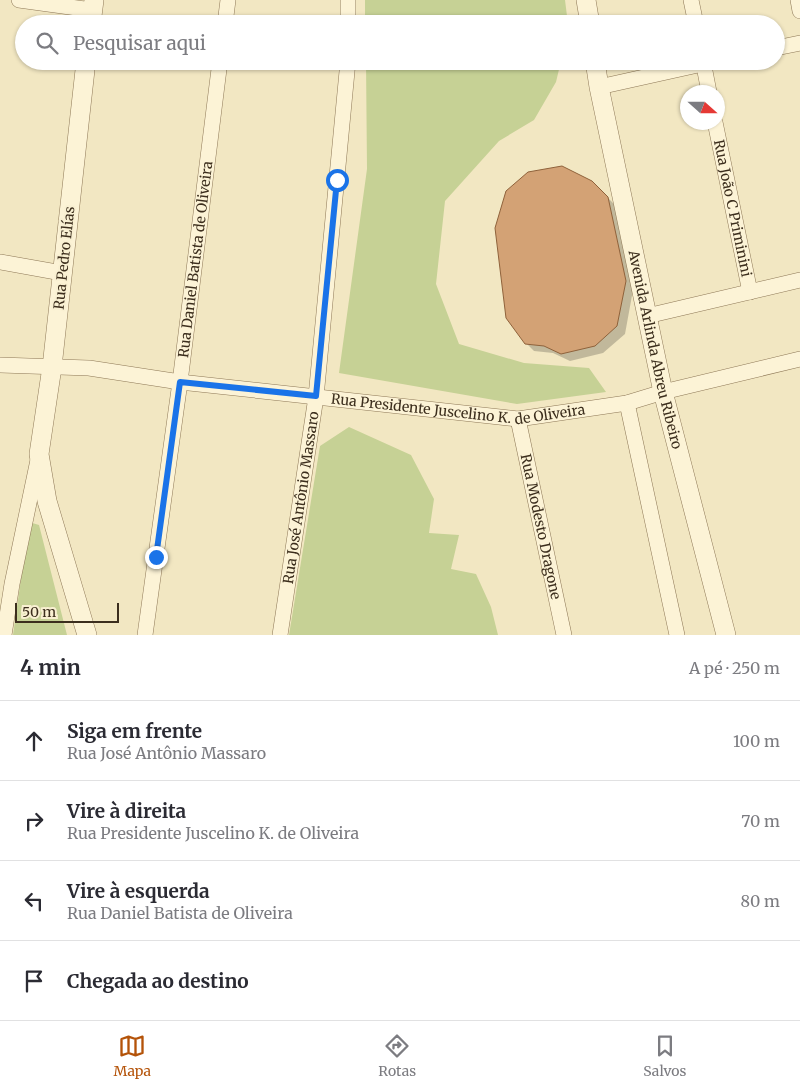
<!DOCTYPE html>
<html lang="pt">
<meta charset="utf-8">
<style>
body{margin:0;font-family:Merriweather,serif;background:#f7f7f7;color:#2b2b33}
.compass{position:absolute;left:680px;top:85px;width:45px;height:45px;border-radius:50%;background:#fff;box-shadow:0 1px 4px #0004;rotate:111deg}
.scale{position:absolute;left:15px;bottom:12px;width:104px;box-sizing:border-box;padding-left:5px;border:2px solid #3c2e1d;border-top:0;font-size:14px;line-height:18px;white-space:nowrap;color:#3c2e1d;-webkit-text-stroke:4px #f9f0d2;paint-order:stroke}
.stop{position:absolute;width:15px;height:15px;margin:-11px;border:4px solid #1a73e8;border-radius:50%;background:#fff}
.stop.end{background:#1a73e8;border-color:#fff;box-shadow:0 1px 5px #0008}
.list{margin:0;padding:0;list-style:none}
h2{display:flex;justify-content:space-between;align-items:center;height:65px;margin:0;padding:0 20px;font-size:21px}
h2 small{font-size:16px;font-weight:400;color:#7c7c81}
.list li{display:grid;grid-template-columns:32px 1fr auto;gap:15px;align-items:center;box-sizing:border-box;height:80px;padding:0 20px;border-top:1px solid #e1e1e2}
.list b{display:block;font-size:19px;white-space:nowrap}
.list p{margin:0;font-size:16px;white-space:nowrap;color:#7c7c81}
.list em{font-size:16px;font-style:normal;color:#7c7c81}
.icon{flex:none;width:28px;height:28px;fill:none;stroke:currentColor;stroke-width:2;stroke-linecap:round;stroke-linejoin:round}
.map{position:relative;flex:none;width:800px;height:635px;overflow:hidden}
.search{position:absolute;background:#fff;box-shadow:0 1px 4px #0004;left:15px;right:15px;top:15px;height:55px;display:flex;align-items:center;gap:12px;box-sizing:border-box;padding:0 18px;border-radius:28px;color:#7c7c81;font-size:19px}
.sheet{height:385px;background:#fff}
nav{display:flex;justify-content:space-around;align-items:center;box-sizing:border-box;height:70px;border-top:1px solid #e1e1e2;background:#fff;font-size:14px;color:#7c7c81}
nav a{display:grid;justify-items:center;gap:2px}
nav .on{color:#b45309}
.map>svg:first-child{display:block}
</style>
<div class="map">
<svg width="800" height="635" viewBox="0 0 800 635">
<rect width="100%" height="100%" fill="#f2e7c2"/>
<path fill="#c6d195" d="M365 0H565L568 24H365Z
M366 61H561L556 82 534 120 499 141 445 201 436 284 459 344 524 363 589 368 606 392 517 404 339 373 367 169Z
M349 427 411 455 434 499 429 533 459 535 451 569 476 574 491 607 498 635H289L320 446Z
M29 522 39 525 67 635H13Z"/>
<path fill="#0003" d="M592 182 616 206 633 290 625 334 603 353 570 361 553 353 534 351 526 343Z"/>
<path fill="#d3a275" stroke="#8f623b" d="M562 166 592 181 608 197 626 281 617 326 595 346 561 354 544 346 525 344 506 318 495 228 506 191 528 172Z"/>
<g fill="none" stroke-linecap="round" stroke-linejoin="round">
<g stroke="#8e7857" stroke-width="16">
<g id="minor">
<path d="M19 0 92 10"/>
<path d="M348 0V24"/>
<path d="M691 0 696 24"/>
<path d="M798 0 800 11"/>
<path d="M225 24 228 0"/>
<path d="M776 48 800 43"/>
<path d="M703 61 709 92"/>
<path d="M599 87 716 61"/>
<path id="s1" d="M715 122 750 292"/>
<path d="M0 262 62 273"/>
<path d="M647 316 800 280"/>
<path id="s2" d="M0 365 89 368 180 382 518 419 627 403 663 392 800 359"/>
<path d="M627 403 677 635"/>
<path id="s3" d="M518 419 564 635"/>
<path d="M4 635 12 584 38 460"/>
<path id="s4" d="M145 635 180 382 220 61"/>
<path id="s5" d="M280 635 316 397 348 61"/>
</g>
</g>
<g stroke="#8e7857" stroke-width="20">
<g id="tertiary">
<path d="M586 0 590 24"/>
<path d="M91 24 94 0"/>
<path d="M86 61 52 367 39 454 47 501 87 635"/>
<path id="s6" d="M595 61 599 87 663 392 726 635"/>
</g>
</g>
<use href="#minor" stroke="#fcf3d6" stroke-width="15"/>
<use href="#tertiary" stroke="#fcf3d6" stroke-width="19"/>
</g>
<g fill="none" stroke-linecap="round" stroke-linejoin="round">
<path stroke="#1a73e8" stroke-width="6" d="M156 557 180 382 316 396 337 180"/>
</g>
<g text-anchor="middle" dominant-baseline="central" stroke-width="4" stroke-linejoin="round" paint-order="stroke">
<g font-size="14" fill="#3c2e1d" stroke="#f9f0d2">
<text stroke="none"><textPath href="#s1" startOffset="88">Rua João C Priminini</textPath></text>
<text transform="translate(64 258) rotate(-84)">Rua Pedro Elías</text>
<text stroke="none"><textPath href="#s4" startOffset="379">Rua Daniel Batista de Oliveira</textPath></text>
<text stroke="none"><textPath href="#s6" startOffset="295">Avenida Arlinda Abreu Ribeiro</textPath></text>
<text stroke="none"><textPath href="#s2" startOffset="461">Rua Presidente Juscelino K. de Oliveira</textPath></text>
<text stroke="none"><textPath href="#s5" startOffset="139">Rua José Antônio Massaro</textPath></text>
<text stroke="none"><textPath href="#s3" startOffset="110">Rua Modesto Dragone</textPath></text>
</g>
</g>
</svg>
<svg class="compass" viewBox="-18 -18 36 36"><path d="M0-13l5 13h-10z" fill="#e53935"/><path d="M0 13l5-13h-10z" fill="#7c7c81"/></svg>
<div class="scale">50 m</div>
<div class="stop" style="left:337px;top:180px"></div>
<div class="stop end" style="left:156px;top:557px"></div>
<div class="search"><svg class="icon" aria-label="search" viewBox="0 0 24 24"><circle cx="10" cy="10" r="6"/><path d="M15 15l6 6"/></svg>Pesquisar aqui</div>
</div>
<section class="sheet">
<h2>4 min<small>A pé · 250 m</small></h2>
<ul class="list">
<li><svg class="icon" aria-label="ahead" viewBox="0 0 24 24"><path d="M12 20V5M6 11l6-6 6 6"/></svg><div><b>Siga em frente</b><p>Rua José Antônio Massaro</p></div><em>100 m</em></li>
<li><svg class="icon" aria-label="right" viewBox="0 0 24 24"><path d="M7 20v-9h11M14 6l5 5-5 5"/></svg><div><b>Vire à direita</b><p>Rua Presidente Juscelino K. de Oliveira</p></div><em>70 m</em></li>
<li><svg class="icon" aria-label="left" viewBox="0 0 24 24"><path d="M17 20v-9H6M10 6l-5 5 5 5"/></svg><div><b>Vire à esquerda</b><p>Rua Daniel Batista de Oliveira</p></div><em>80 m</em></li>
<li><svg class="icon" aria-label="arrive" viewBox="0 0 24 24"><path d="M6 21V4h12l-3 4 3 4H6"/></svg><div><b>Chegada ao destino</b></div></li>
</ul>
</section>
<nav>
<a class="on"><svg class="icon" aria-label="map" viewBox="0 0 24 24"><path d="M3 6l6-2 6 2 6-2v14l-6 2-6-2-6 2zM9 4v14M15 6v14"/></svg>Mapa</a>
<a><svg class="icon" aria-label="directions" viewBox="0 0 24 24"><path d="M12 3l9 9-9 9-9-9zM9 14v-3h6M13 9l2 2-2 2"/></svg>Rotas</a>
<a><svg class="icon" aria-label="saved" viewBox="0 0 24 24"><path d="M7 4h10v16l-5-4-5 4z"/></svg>Salvos</a>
</nav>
